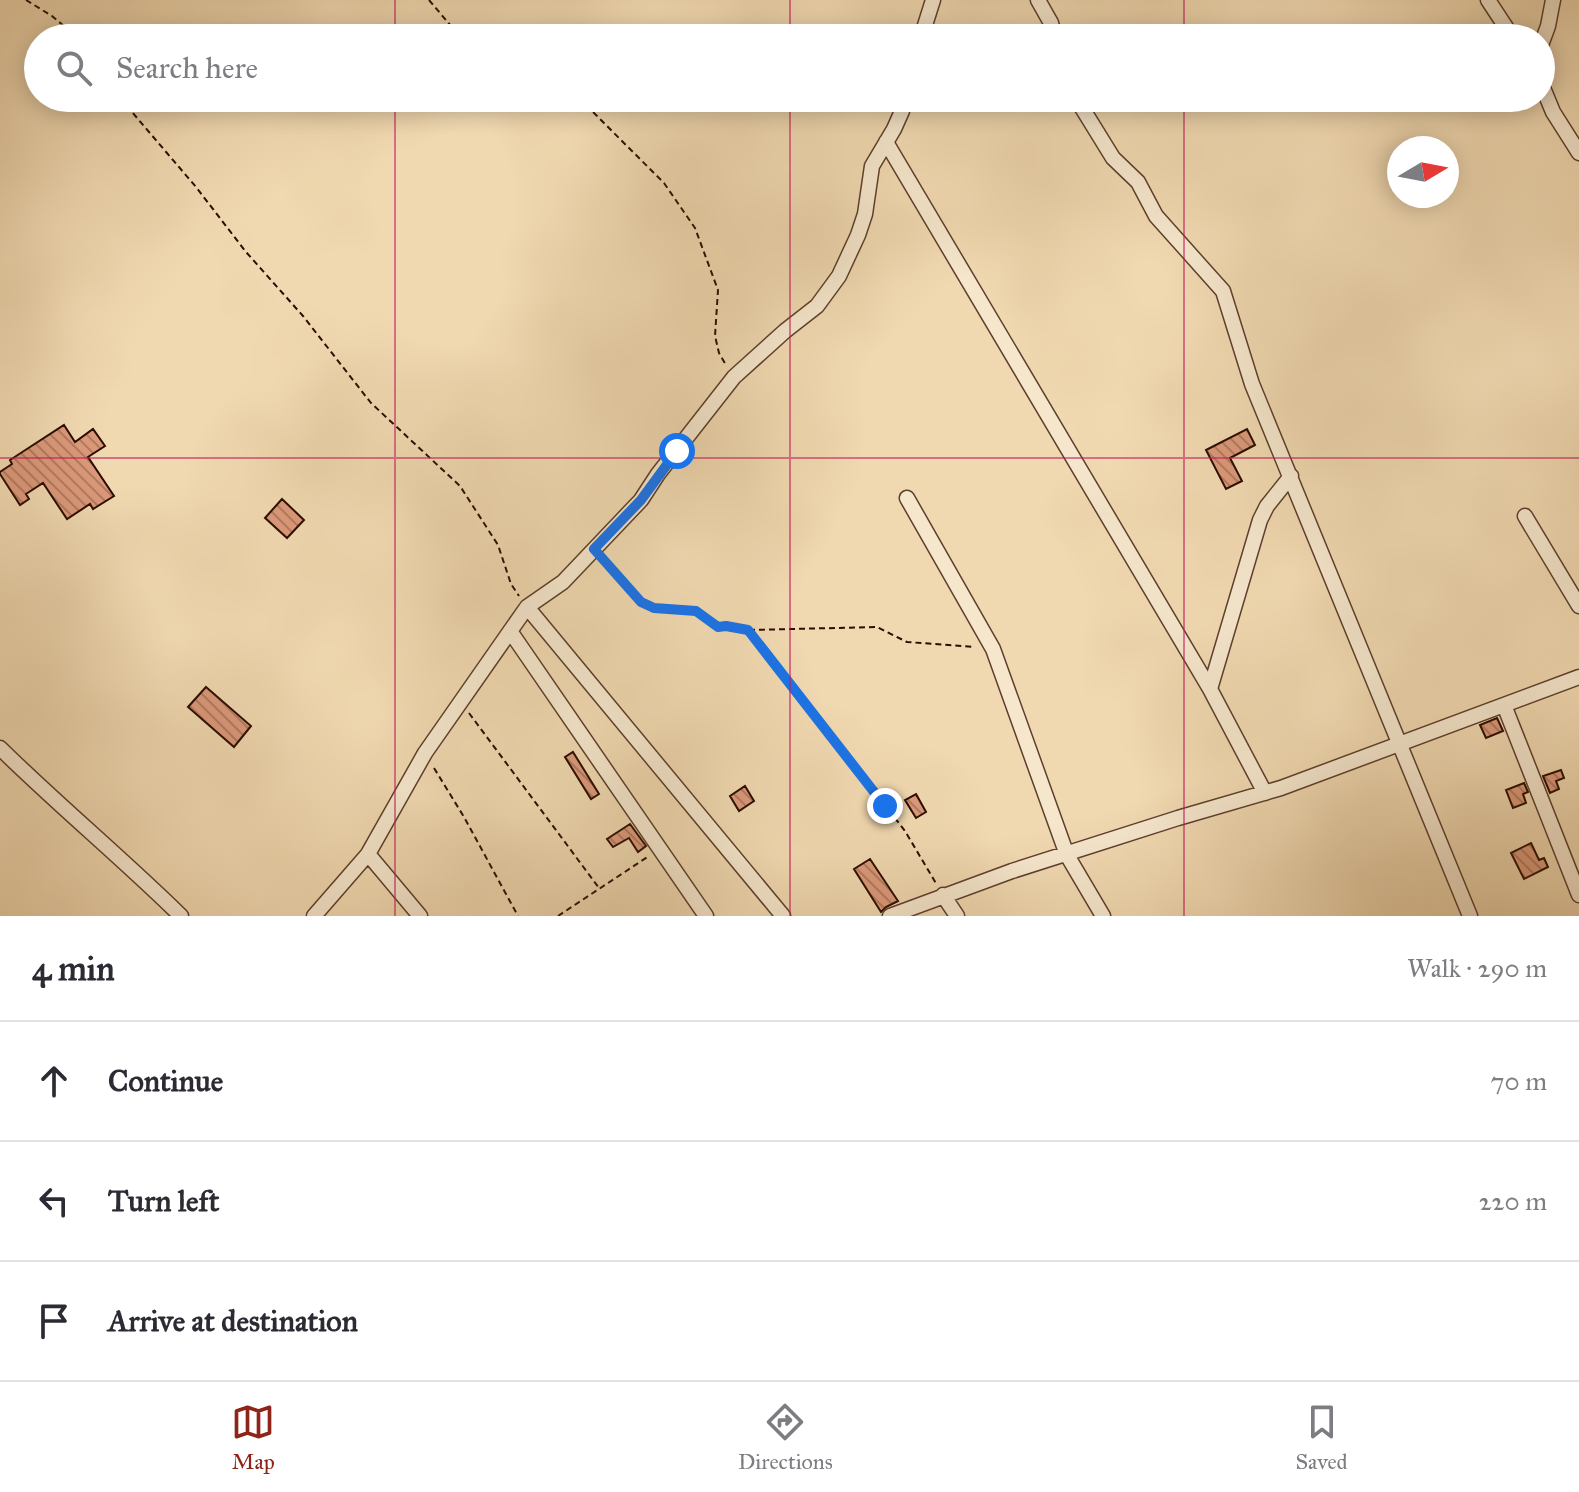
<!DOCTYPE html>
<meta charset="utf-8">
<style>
body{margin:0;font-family:"IM FELL Great Primer",serif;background:#f2f2f3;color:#2b2b33}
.compass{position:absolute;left:1387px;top:136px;width:72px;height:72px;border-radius:50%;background:#fff;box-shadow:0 4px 20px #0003;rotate:80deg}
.stop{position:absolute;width:24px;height:24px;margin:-18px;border:6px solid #1a73e8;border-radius:50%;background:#fff}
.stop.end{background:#1a73e8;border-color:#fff;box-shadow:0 2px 8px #0008}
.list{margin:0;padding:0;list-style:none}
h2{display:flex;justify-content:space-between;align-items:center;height:104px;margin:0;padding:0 32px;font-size:34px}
h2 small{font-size:26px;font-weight:400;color:#7c7c81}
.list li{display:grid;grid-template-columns:52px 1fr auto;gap:24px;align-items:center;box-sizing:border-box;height:120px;padding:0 32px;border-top:2px solid #e1e1e2}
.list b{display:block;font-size:30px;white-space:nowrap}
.list em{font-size:26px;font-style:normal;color:#7c7c81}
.icon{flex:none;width:44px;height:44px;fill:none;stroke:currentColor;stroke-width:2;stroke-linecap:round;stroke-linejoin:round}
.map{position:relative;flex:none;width:1579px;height:916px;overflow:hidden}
.search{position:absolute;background:#fff;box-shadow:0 4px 20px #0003;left:24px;right:24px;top:24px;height:88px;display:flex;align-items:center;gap:20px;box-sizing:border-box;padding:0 28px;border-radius:44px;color:#7c7c81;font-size:30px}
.sheet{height:464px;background:#fff}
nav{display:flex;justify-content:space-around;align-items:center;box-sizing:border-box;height:112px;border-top:2px solid #e1e1e2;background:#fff;font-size:22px;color:#7c7c81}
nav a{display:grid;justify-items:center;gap:4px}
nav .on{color:#8f2418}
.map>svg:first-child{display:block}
</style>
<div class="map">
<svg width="1579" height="916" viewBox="0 0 1579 916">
<defs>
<pattern id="building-back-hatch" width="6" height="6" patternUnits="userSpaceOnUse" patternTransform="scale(2)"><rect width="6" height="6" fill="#db997a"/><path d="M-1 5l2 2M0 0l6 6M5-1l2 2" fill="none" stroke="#b27b62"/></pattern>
</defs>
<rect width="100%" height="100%" fill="#f0d8b0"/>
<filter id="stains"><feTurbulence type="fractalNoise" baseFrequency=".0025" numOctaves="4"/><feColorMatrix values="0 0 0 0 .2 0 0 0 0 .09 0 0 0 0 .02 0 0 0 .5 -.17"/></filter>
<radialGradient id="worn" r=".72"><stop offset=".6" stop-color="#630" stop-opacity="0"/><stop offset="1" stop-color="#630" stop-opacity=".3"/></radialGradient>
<path fill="url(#building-back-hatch)" stroke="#2b0c00" stroke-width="2" d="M64 425 75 442 93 429 105 446 88 457 114 496 93 509 90 504 67 519 43 483 26 494 29 499 20 505 0 474V472L12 464 10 460Z
M1247 429 1255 445 1230 458 1242 481 1226 489 1206 450Z
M282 499 304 520 287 538 265 518Z
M206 687 251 726 234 747 188 707Z
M1497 718 1503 731 1486 738 1480 725Z
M573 752 599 794 591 799 565 757Z
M1561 770 1564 778 1556 781 1559 789 1550 793 1543 776Z
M1524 783 1528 792 1523 794 1526 803 1513 808 1506 790Z
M745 786 754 801 739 811 730 796Z
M916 794 926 812 916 818 905 800Z
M630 824 646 846 638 852 629 838 613 847 607 839Z
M1531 843 1539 860 1544 858 1548 867 1524 879 1511 853Z
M870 859 898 901 886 907 881 912 854 869Z"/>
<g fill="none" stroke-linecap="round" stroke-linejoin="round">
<g stroke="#5c3f2c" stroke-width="17">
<path id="minor" d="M1038 0 1051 23 1055 38
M1488 0 1513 38
M921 38 933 0
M1541 45 1548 26 1553 0
M1541 83 1553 112 1579 153
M1076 98 1113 158 1138 182 1156 216 1223 291 1252 384 1470 916
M886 142 1210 689
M907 498 993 649 1067 855 1103 916
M1525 516 1579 606
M527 607 783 916
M510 631 706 916
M1504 705 1579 895
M0 748C59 806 122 858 181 916
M1265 793 1210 689 1260 520 1267 506 1291 476
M368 854 420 916
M943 895 957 916
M314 916 368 854 425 753 527 607 563 582 641 500 658 474 734 377 785 331 817 306 839 276 858 235 865 214 872 166 894 129 902 111 904 98
M890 916 1012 871 1178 818 1281 788 1579 677"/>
</g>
<path stroke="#2b0c00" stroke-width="2" stroke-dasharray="6 4" stroke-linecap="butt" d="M26 0 52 16 78 38
M429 0 456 32 493 36 497 38
M120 98 196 187 246 252 303 316 371 403 460 486 498 545 511 584 519 596
M579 98 664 183 695 228 718 290 715 336 719 353 726 365
M603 559 641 602 654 608 696 611 718 627 726 626 748 630 905 831 937 885
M749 630 877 627 907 642 974 647
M469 713 599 888
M434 768 464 817 518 916
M558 916 649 856"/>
<use href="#minor" stroke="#f5e6cc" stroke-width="14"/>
</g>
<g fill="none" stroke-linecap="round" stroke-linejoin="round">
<path stroke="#1a73e8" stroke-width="10" d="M677 451 641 500 594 549 641 602 654 608 696 611 718 627 726 626 748 630 885 806"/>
</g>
<path fill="none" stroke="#c2185b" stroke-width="2" stroke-opacity="0.55" d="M395 0V38M790 0V38M1184 0V38M395 98V916M790 98V916M1184 98V916M0 458H1579"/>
<rect width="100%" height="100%" filter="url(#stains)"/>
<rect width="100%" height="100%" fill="url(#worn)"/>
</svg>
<svg class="compass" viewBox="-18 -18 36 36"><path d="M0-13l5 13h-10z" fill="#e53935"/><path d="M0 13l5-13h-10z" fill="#7c7c81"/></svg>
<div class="stop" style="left:677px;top:451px"></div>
<div class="stop end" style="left:885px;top:806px"></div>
<div class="search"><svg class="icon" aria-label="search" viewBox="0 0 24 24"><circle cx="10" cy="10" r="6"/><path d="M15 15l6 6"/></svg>Search here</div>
</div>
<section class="sheet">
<h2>4 min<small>Walk · 290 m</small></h2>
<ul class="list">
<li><svg class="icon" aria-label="ahead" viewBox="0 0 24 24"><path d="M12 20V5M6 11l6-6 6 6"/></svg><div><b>Continue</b></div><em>70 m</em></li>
<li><svg class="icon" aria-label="left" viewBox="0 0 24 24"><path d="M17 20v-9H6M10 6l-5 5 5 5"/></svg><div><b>Turn left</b></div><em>220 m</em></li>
<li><svg class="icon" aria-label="arrive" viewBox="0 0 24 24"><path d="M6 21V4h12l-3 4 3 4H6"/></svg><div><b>Arrive at destination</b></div></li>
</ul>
</section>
<nav>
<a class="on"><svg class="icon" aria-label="map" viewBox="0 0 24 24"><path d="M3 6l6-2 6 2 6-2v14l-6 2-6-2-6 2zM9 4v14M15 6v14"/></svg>Map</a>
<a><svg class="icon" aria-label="directions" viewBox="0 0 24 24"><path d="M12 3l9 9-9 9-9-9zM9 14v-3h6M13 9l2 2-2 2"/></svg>Directions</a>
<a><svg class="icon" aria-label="saved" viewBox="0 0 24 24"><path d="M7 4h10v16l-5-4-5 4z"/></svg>Saved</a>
</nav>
